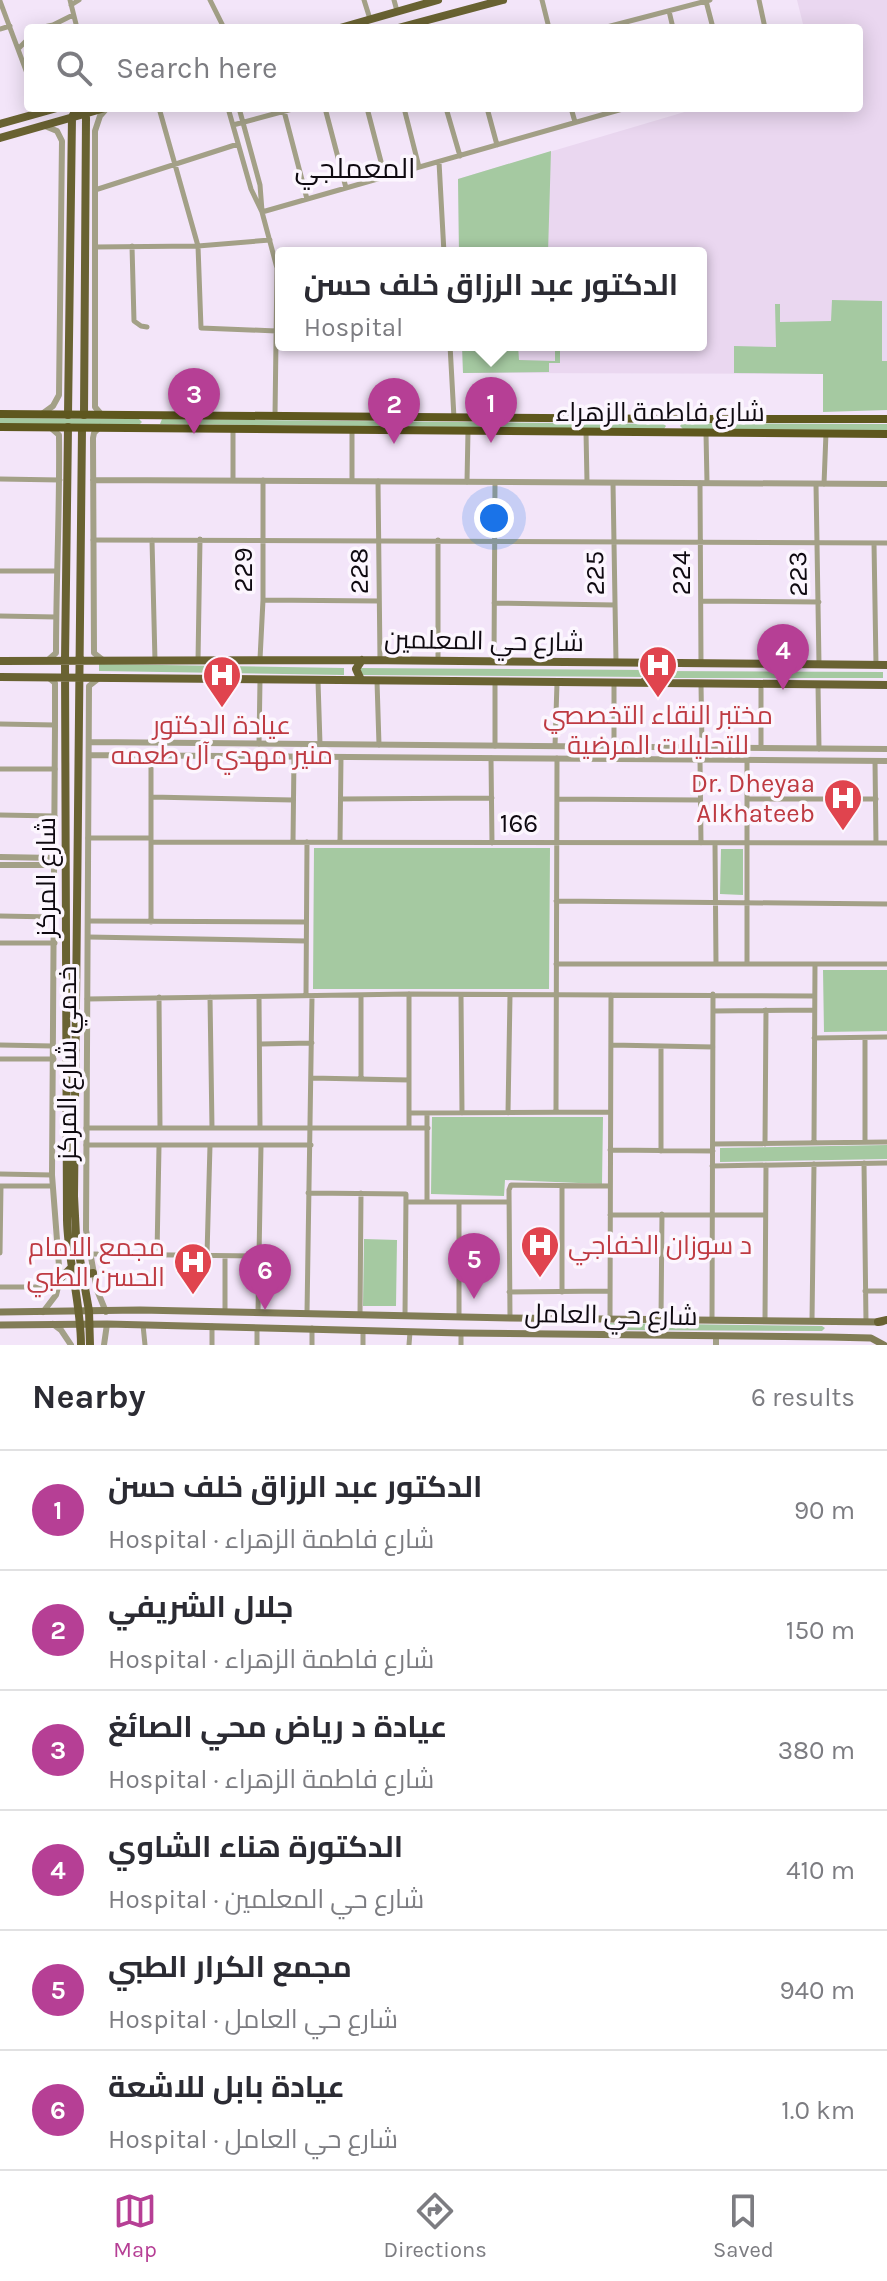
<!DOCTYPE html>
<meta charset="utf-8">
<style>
body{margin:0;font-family:Karla,Cairo,sans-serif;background:#f2f2f3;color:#2b2b33}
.you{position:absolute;left:494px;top:518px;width:28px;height:28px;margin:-20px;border:6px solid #fff;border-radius:50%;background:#1a73e8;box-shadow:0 0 0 12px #1a73e833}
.badge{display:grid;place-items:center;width:52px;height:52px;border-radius:50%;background:#b63f95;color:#fff;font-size:26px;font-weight:700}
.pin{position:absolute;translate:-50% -66px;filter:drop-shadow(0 2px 4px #0008)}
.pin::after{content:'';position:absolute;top:42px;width:28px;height:24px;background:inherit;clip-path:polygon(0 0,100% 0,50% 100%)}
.popup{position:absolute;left:275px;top:247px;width:432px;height:104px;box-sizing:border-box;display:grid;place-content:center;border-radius:8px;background:#fff;filter:drop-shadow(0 2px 6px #0005);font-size:26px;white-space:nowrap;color:#7c7c81}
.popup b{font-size:30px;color:#2b2b33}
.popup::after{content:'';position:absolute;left:50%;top:100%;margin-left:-16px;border:16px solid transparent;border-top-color:#fff}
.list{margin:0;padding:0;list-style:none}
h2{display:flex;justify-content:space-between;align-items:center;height:104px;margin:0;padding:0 32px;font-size:34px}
h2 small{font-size:26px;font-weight:400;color:#7c7c81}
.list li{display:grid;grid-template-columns:52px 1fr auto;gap:24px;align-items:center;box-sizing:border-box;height:120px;padding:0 32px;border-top:2px solid #e1e1e2}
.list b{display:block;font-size:30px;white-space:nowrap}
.list p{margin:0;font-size:26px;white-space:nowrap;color:#7c7c81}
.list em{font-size:26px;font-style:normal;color:#7c7c81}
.icon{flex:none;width:44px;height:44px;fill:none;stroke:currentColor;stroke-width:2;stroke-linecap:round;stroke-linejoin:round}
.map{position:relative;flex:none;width:887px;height:1345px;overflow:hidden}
.search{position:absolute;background:#fff;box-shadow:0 4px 20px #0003;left:24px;right:24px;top:24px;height:88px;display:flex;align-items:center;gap:20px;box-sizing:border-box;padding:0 28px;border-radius:8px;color:#7c7c81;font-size:30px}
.sheet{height:824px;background:#fff}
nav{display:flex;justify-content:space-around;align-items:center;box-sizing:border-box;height:112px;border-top:2px solid #e1e1e2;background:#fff;font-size:22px;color:#7c7c81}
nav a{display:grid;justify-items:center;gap:4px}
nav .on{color:#b63f95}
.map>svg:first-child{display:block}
</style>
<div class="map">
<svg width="887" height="1345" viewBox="0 0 887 1345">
<rect width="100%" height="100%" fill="#f3e5f9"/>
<path fill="#ead7f0" d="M797 0H887V374L463 373 462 345H701V253H459L458 179 698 108H859V28H804Z"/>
<path fill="#a5c9a1" d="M551 151 548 253H459L458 179Z
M832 300 882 301V361H887V410L823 412V374L734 373V346L776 347 775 304H780V322L831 321Z
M462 345H518L519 360 555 361V350H560V363H549V372L463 373Z
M0 418 139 419 142 422 139 425 0 424Z
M162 419 664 424 666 426 664 429 160 424Z
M682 423 887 424V430L683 429 680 426Z
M99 664 344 668V675L99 671Z
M359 668 647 670V677L359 675Z
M663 671 883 672V678H663Z
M314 848H550L549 989H313Z
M721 849H743V895L720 894Z
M823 970H887V1031L824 1032Z
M432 1117H603L602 1184 505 1180 504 1196 431 1194Z
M887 1145V1159L720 1162V1148Z
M364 1239 397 1240 396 1306H363Z
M605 1323 822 1326 825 1328 822 1331 605 1330 601 1325Z"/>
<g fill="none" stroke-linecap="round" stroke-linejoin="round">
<path stroke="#a3a087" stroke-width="5" d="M70 0 77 28
M210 0 224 28
M364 0 370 19
M394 0 397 11
M542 0 549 28
M759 0 765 28
M0 1 28 76
M706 1 713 28
M71 5 79 0
M669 11 673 28
M39 28 53 25 73 15
M603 28 710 0
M0 29 10 26
M18 49 28 39
M159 108 198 246 201 328 276 331
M228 108 251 189 262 212 277 268 275 415
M239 108 260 185 262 211
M325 108 346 188
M367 108 385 177
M404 108 419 167
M446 108 460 156
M487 108 497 145
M571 108 575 122
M284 111 307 199
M233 125 296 108
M439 162 444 253
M95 190 238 144
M262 212 626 108
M132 246 134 321 141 326 147 327
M95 247 198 246 270 240
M450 345 454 418
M233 430V480
M586 432 587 482
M706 433 707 483
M0 479 60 480
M352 481V430
M378 481 380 660
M467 482 468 431
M613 483 616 662
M700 483 701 663
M816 484 819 664
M824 484 826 433
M93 540 887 543
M152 540 155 661
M438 540V660
M874 543 876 665
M0 571H56
M263 600 379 601
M701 601 819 602
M494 603 615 605
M0 616 56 617
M260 659 263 600V480
M198 661 200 539
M494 661 495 482
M318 681 320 744
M377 681 379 745
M495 682V746
M701 684 702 748
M818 684 819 749
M761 685V748
M0 724 55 725
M259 744 260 680
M555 746 557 683
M614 747V683
M491 758 492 843
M700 759 701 843
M747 760V964
M875 761 876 843
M0 769H55
M151 797 293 800
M341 799 492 798
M557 799 700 800
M747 799H876
M0 815 55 816
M88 838H151
M151 842 887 843
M293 842 294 757
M340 842 341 757
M715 843 716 964
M556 901 887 904
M0 916 54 917
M88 921 306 922
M151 922V756
M88 937 306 941
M0 943H55
M556 964H887
M306 996 307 842
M461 996 462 1113
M159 997 160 1128
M210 997 212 1128
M259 997 260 1128
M87 999 409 994 814 996
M713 1011 814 1010
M814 1038 887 1037
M865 1038V1142
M261 1044 312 1043
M0 1045 53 1046
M611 1045 713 1047
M0 1059H54
M311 1078 409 1080
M361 1079V996
M556 1112 557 758
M409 1113 610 1112
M427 1113V1202
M508 1113 510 995
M86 1128H428
M409 1128V994
M814 1143 815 964
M713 1144 887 1142
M765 1144 766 1010
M86 1145H311
M610 1150 713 1151
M661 1151V1046
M864 1163 866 1322
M712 1166 887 1163
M0 1174 52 1175
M1 1186H52
M562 1186V1292
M308 1193 406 1194 405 1316
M406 1202H509
M610 1215H765
M0 1253 1 1186
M90 1254 258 1256
M157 1254 159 1146
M207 1255 210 1145
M225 1256V1312
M0 1287H40
M865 1291H887
M509 1292 610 1291
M258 1312 261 1145
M307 1313 312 997
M360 1315 361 1193
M459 1316V1202
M510 1318 509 1190 511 1185 610 1186
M610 1319 611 995
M661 1319 662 1214
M712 1320 713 994
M765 1320 766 1165
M812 1321 814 1164
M143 1325 145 1345
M257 1328V1345
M212 1345V1326
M312 1345V1328
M363 1345V1331
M409 1345 410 1332
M461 1345V1333"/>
<path stroke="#a3a087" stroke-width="6" d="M42 414 53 406 59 395 62 141 57 131 45 126
M101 414 95 407V131L100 116 107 108
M100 427 94 433 93 438 94 653 103 660
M93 480 887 484
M48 660 56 653C56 580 60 508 59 435L51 428
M98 679 89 686 86 1230 97 1290 106 1312
M89 742 887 749
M89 755 887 761
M0 857 55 858
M0 865H55
M43 1312 56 1295 60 1279 52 1175 55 725V683L49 678
M53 1324 61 1330 71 1345
M104 1345 107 1324
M716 1345V1336"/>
<path stroke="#817c56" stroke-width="7" d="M0 1312 140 1310 510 1318 882 1322
M0 1325 107 1324 461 1333 828 1337 871 1338 884 1345"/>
<path stroke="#696232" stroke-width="8" d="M340 28 438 0
M398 28 503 0
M83 108 86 118 84 415
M0 124 57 108
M0 138 105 108
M68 415 72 117 77 108
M68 427 65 661 67 1220C68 1262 81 1303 81 1345
M82 428 74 1196 76 1236 89 1311 90 1345
M0 661 362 660 887 665
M0 677 887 685
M361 680 356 669 362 660
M644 682 650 674 649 667 646 663
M665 683 660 673 666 663
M82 1275 93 1273
M60 1279 71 1268
M878 1322 887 1320"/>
<path stroke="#5e571e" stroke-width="8" d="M0 414 682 419H887
M0 427 887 434"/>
</g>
<defs>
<g id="hospital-pin" transform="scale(2)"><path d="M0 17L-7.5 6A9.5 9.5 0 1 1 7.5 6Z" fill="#e0444e" stroke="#fcf6fe"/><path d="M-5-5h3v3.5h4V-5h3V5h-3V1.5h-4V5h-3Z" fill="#fff"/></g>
</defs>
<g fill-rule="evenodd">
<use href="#hospital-pin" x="658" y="665"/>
<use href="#hospital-pin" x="222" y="675"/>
<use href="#hospital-pin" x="843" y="798"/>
<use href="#hospital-pin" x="540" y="1245"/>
<use href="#hospital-pin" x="193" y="1262"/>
</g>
<g text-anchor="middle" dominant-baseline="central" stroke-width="7" stroke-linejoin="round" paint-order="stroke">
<g font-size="26" fill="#0e0910" stroke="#fcf6fe">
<text x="660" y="412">شارع فاطمة الزهراء</text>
<text transform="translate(243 570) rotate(-90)">229</text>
<text transform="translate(359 571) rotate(-91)">228</text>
<text transform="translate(595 573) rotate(-91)">225</text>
<text transform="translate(681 573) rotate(-90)">224</text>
<text transform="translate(798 574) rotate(-91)">223</text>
<text transform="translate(484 641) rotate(1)">شارع حي المعلمين</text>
<text x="519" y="823">166</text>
<text transform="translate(46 877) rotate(-90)">شارع المركز</text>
<text transform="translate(67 1063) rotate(-90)">خدمي شارع المركز</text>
<text transform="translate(611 1315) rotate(1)">شارع حي العامل</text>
</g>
<g font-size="26" fill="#be3a42" stroke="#fcf6fe">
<text x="658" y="715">مختبر النقاء التخصصي<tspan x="658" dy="30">للتحليلات المرضية</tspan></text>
<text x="222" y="725">عيادة الدكتور<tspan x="222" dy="30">منير مهدي آل طعمه</tspan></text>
<text x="815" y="783" text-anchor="end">Dr. Dheyaa<tspan x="815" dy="30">Alkhateeb</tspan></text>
<text x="568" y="1245" text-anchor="start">د سوزان الخفاجي</text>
<text x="165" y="1247" text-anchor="end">مجمع الامام<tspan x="165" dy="30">الحسن الطبي</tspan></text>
</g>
<g font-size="28" fill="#0e0910" stroke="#fcf6fe">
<text x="355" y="168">المعملجي</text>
</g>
</g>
</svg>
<div class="you"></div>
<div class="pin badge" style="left:491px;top:443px">1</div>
<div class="popup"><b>الدكتور عبد الرزاق خلف حسن</b>Hospital</div>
<div class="pin badge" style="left:394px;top:444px">2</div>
<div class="pin badge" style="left:194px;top:434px">3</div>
<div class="pin badge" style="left:783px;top:690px">4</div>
<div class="pin badge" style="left:474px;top:1299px">5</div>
<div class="pin badge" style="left:265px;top:1310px">6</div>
<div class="search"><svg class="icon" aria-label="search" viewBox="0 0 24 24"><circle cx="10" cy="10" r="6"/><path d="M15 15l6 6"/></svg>Search here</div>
</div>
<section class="sheet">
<h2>Nearby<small>6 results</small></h2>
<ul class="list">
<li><span class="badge">1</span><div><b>الدكتور عبد الرزاق خلف حسن</b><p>Hospital · شارع فاطمة الزهراء</p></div><em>90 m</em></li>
<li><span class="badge">2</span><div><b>جلال الشريفي</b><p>Hospital · شارع فاطمة الزهراء</p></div><em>150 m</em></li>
<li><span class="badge">3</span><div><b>عيادة د رياض محي الصائغ</b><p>Hospital · شارع فاطمة الزهراء</p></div><em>380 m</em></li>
<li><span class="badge">4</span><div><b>الدكتورة هناء الشاوي</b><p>Hospital · شارع حي المعلمين</p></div><em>410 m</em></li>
<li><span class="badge">5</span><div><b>مجمع الكرار الطبي</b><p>Hospital · شارع حي العامل</p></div><em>940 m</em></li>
<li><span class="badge">6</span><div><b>عيادة بابل للاشعة</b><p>Hospital · شارع حي العامل</p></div><em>1.0 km</em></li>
</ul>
</section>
<nav>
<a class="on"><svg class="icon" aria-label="map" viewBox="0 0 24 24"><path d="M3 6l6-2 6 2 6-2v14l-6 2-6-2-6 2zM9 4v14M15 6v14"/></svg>Map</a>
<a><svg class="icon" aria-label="directions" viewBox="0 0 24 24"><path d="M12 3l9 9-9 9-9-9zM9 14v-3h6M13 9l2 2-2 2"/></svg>Directions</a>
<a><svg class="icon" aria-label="saved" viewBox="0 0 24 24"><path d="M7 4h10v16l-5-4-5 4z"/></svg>Saved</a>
</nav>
